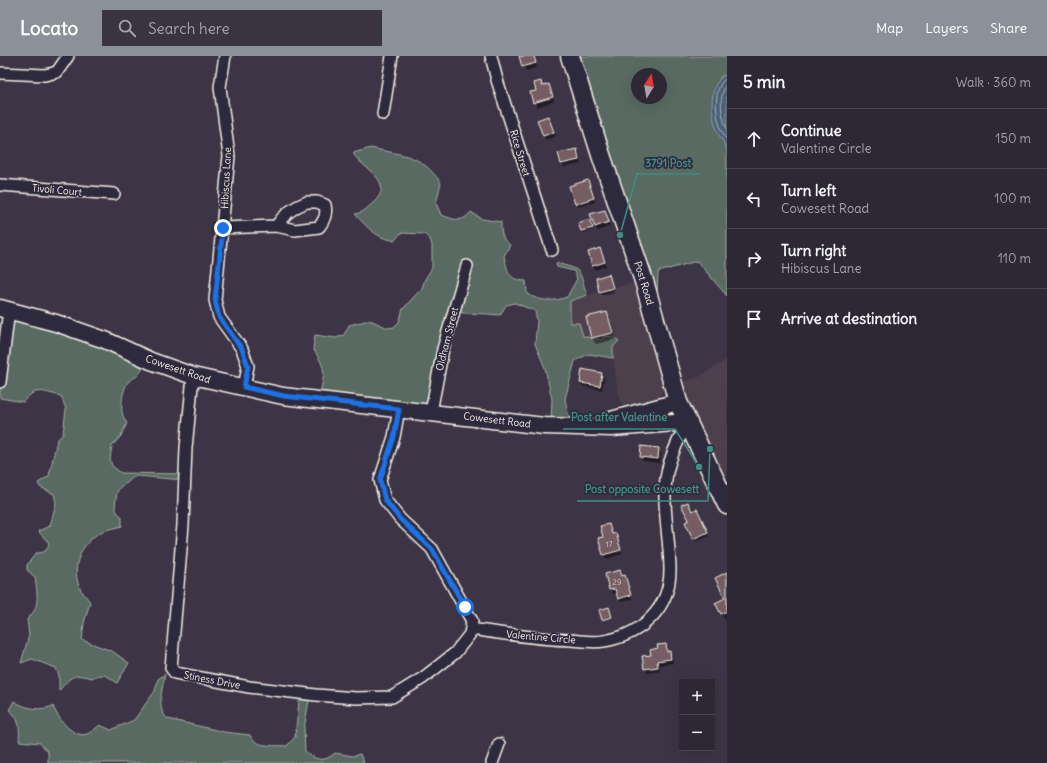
<!DOCTYPE html>
<meta charset="utf-8">
<style>
body{margin:0;font-family:Delius,sans-serif;background:#3a3340;color:#f1f3f6}
.controls{position:absolute;right:12px;bottom:12px;display:grid;overflow:hidden;border-radius:0px;box-shadow:0 4px 16px #0002}
.controls button{width:36px;height:36px;display:grid;place-items:center;padding:0;border:0;border-bottom:1px solid #49444f;background:#2e2734;color:#f1f3f6;font:20px sans-serif}
.compass{position:absolute;left:631px;top:12px;width:36px;height:36px;border-radius:50%;background:#2e2734;box-shadow:0 4px 16px #0002;rotate:11deg}
.stop{position:absolute;width:12px;height:12px;margin:-9px;border:3px solid #1a73e8;border-radius:50%;background:#fff}
.stop.end{background:#1a73e8;border-color:#fff;box-shadow:0 1px 4px #0008}
.list{margin:0;padding:0;list-style:none}
h2{display:flex;justify-content:space-between;align-items:center;height:52px;margin:0;padding:0 16px;font-size:17px}
h2 small{font-size:13px;font-weight:400;color:#a7a5ac}
.list li{display:grid;grid-template-columns:26px 1fr auto;gap:12px;align-items:center;box-sizing:border-box;height:60px;padding:0 16px;border-top:1px solid #49444f}
.list b{display:block;font-size:15px;white-space:nowrap}
.list p{margin:0;font-size:13px;white-space:nowrap;color:#a7a5ac}
.list em{font-size:13px;font-style:normal;color:#a7a5ac}
.icon{flex:none;width:22px;height:22px;fill:none;stroke:currentColor;stroke-width:2;stroke-linecap:round;stroke-linejoin:round}
.map{position:relative;flex:none;width:727px;height:707px;overflow:hidden}
header{display:flex;align-items:center;gap:24px;box-sizing:border-box;height:56px;padding:0 20px;background:#8c9099;color:#fff}
header strong{font-size:19px}
nav{display:flex;gap:22px;margin-inline-start:auto;font-size:14px}
.search{width:280px;height:36px;background:#3a3340;display:flex;align-items:center;gap:10px;box-sizing:border-box;padding:0 14px;border-radius:0px;color:#a7a5ac;font-size:15px}
main{display:flex}
aside{flex:1;background:#2e2734}
.map>svg:first-child{display:block}
</style>
<header>
<strong>Locato</strong>
<div class="search"><svg class="icon" aria-label="search" viewBox="0 0 24 24"><circle cx="10" cy="10" r="6"/><path d="M15 15l6 6"/></svg>Search here</div>
<nav><a>Map</a><a>Layers</a><a>Share</a></nav>
</header>
<main>
<div class="map">
<svg width="727" height="707" viewBox="0 0 727 707">
<rect width="100%" height="100%" fill="#3d3445"/>
<filter id="ink" filterUnits="userSpaceOnUse"><feTurbulence type="fractalNoise" baseFrequency=".025" numOctaves="2"/><feDisplacementMap in="SourceGraphic" scale="8" xChannelSelector="R" yChannelSelector="G"/><feConvolveMatrix kernelMatrix="1 2 1 2 8 2 1 2 1" color-interpolation-filters="sRGB"/></filter>
<g filter="url(#ink)">
<path fill="#4e404e" d="M643 224 668 318 661 339 654 350 626 360 618 335 613 302V291L618 288 613 281 606 280 600 284 583 280 570 267V244Z
M727 303V449L673 328 697 322Z"/>
<path fill="#586a62" stroke="#a6aea5" fill-rule="evenodd" d="M571 0H727V18L720 21 715 68 727 93V240L697 205 658 216 656 265ZM637 18H661V42H637Z
M371 92C404 100 420 97 441 127L436 147 441 159C454 163 461 168 471 156L482 163 501 166C501 176 501 183 510 189L504 200C508 216 508 224 526 225L527 237C538 246 554 246 567 241L577 223 574 215 557 211 556 207C584 214 578 213 587 239L570 245V267H579L583 280 600 284 606 280 613 281 619 285 613 291V302L588 298 575 305 565 343 570 366 551 368 552 343 545 312 535 288 537 265 535 255 515 247 506 249 500 259C484 257 470 258 453 256L430 353 319 342C324 317 328 315 313 293L315 279 336 282 344 279 349 269 370 264 388 272 394 271 399 266 403 253 422 232 425 223 432 212V189L430 183 424 178 401 177 395 184C378 184 366 170 355 158 363 157 367 152 373 147 398 125 360 112 353 97Z
M9 255 145 303C143 308 142 315 139 318 136 322 129 323 127 328 121 338 119 359 127 367L121 380 112 390 110 403 112 410 121 417 184 418 183 424 137 420 132 422 127 427 121 430 117 436 115 450 117 456 122 461V470C116 472 107 473 101 476 82 486 71 509 79 530 81 536 87 541 90 546L84 567 82 584 112 595 129 607 117 627C108 620 103 616 92 622 73 617 71 620 59 635V620L56 612 32 603 21 607 29 579 27 563C41 552 37 537 35 521L27 514V509L36 497C45 497 47 495 49 487L38 475 50 470 56 447 54 438 40 431 38 427 49 420 57 384 63 378 66 353 61 340C43 336 36 330 23 346L0 342V321Z
M165 618C163 632 155 653 168 663L224 676 250 679C255 692 274 689 287 690L295 681 300 637 310 639 304 673 305 695C315 704 324 707 335 697L353 700 360 698 364 707H48V696L40 687 19 685C20 674 20 661 9 654L14 645C26 653 40 655 53 650 57 661 73 683 87 678 92 676 96 672 100 669L111 674 134 664 155 635 158 623Z"/>
<path fill="#4b6176" stroke="#8f9ba4" d="M727 18V93C723 85 717 77 715 68 710 52 710 25 727 18Z"/>
<path fill="#0007" d="M520 0H534L537 11 526 15Z
M540 26 543 30 550 33 554 45 537 51 531 37 538 35Z
M548 61 556 80 546 84 538 64Z
M576 94 581 108 564 111 561 107Z
M588 125 595 146 578 151 576 147Z
M606 159 610 170 598 175 595 171Z
M590 166 593 173 583 177 580 167Z
M600 194 606 210 595 214 589 197Z
M609 219 614 236 602 239 600 235Z
M607 257 610 263 616 283 596 288 592 282 587 262Z
M602 318 604 322 602 334 583 330 581 327Z
M642 391 658 393 661 397 660 407 643 405 641 401Z
M698 458 709 480 696 486 686 466Z
M615 478 622 498 606 503 604 499 612 479Z
M620 515 622 521 625 520 627 524 632 543 621 546 617 536 613 538 610 534 606 519Z
M727 517V563L725 564 716 547 726 542Z
M609 553 612 562 603 565V563Z
M665 589 668 597 672 600 673 607 659 609 660 615 647 617 643 601 652 600Z"/>
<g fill="none" stroke-linecap="round" stroke-linejoin="round">
<path stroke="#b0b7ba" stroke-width="1" d="M727 22C714 28 715 54 719 67 720 73 724 79 727 84
M727 28C718 38 721 61 727 73"/>
</g>
<path fill="#745d63" stroke="#f4f1e8" d="M519 0H534L536 7 522 11Z
M541 25 542 30 549 28 553 41 533 47 530 36 536 35 534 27Z
M548 60 554 76 543 80 537 64Z
M577 93 579 104 561 108 558 97Z
M588 124 594 142 575 148 569 130Z
M605 154 609 166 595 171 590 158Z
M589 163 593 172 581 175 578 167Z
M600 192 605 206 592 210 588 196Z
M609 218 613 232 599 236 596 222Z
M607 256 613 277 591 282 586 261Z
M582 313 602 317 600 330 580 327Z
M641 390 659 392 658 403 640 401Z
M688 446 692 455 697 453 708 476 693 483 685 466 689 464 681 449Z
M609 468 612 478 616 477 621 494 603 499 598 482 603 481 600 470Z
M620 514 622 520 625 519 631 539 618 543 615 533 609 534 605 518Z
M727 516V555L721 558 715 547 725 542 715 522Z
M609 551 612 561 602 564 599 554Z
M666 588 667 596 670 595 671 603 657 605 658 611 644 613 642 600 651 599 650 594 658 592 657 589Z"/>
<g fill="none" stroke-linecap="round" stroke-linejoin="round">
<g stroke="#f4f1e8" stroke-width="14">
<path id="street" d="M225 0 220 31 229 100 215 244 219 261 242 293 248 310 244 331
M491 0 497 24 552 194
M0 17 45 19 57 16 68 0
M383 58 392 0
M0 129 114 138
M307 146H317L325 149C327 158 325 164 319 171L295 174 276 170C284 158 293 151 307 146Z
M223 172 276 170
M193 320 186 392 183 469 171 612 175 617 249 631 316 639 356 642 392 641 423 622 455 597 470 578 472 565 432 493 400 463 385 444 380 424 394 381 399 353
M0 326 9 254
M431 356 443 293 467 210
M471 573C504 578 537 583 571 584 582 585 594 587 604 585 641 579 670 553 670 514 670 482 661 448 667 417 670 399 680 382 687 366
M492 707 499 688"/>
</g>
<g stroke="#f4f1e8" stroke-width="19">
<path id="secondary" d="M0 252 56 267 105 284 151 305 193 320 283 340 544 370 612 372 687 366
M611 364 678 346"/>
</g>
<g stroke="#f4f1e8" stroke-width="21">
<path id="primary" d="M570 0 601 99 644 225 678 346 727 449"/>
</g>
<use href="#street" stroke="#2f2a3d" stroke-width="11"/>
<use href="#secondary" stroke="#2f2a3d" stroke-width="16"/>
<use href="#primary" stroke="#2f2a3d" stroke-width="18"/>
</g>
</g>
<g fill="none" stroke-linecap="round" stroke-linejoin="round" filter="url(#ink)">
<path stroke="#1a73e8" stroke-width="5" d="M223 172 215 244 219 261 242 293 248 310 244 331 284 340 399 353 394 381 380 424 385 444 400 463 432 493 465 551"/>
</g>
<g text-anchor="middle" dominant-baseline="central" stroke-width="3.5" stroke-linejoin="round" paint-order="stroke">
<g font-size="8" fill="#d4ccc7">
<text x="609" y="488">17</text>
<text x="617" y="526">29</text>
</g>
<g font-size="10" fill="#f4f1e8" stroke="#2f2a3d">
<text transform="translate(520 97) rotate(73)">Rice Street</text>
<text transform="translate(226 122) rotate(-87)">Hibiscus Lane</text>
<text transform="translate(57 134) rotate(5)">Tivoli Court</text>
<text transform="translate(644 227) rotate(73)">Post Road</text>
<text transform="translate(447 283) rotate(-76)">Oldham Street</text>
<text transform="translate(178 313) rotate(19)">Cowesett Road</text>
<text transform="translate(497 364) rotate(7)">Cowesett Road</text>
<text transform="translate(541 581) rotate(5)">Valentine Circle</text>
<text transform="translate(212 624) rotate(11)">Stiness Drive</text>
</g>
</g>
<path fill="none" stroke="#3d8f86" stroke-width="1.5" d="M620 179L637 118H700M699 411L675 373H563M710 393L708 445H577"/>
<g fill="#3d8f86" stroke="#2f2a3d" stroke-width="1.5">
<circle cx="620" cy="179" r="4"/>
<circle cx="699" cy="411" r="4"/>
<circle cx="710" cy="393" r="4"/>
</g>
<g font-size="11" text-anchor="middle" font-weight="bold" fill="#3d8f86" stroke="#2f2a3d" stroke-width="3.5" stroke-linejoin="round" paint-order="stroke">
<text x="668" y="111">3791 Post</text>
<text x="619" y="365">Post after Valentine</text>
<text x="642" y="437">Post opposite Cowesett</text>
</g>
</svg>
<div class="controls">
<button>+</button>
<button>−</button>
</div>
<svg class="compass" viewBox="-18 -18 36 36"><path d="M0-13l5 13h-10z" fill="#e53935"/><path d="M0 13l5-13h-10z" fill="#a7a5ac"/></svg>
<div class="stop" style="left:465px;top:551px"></div>
<div class="stop end" style="left:223px;top:172px"></div>
</div>
<aside>
<h2>5 min<small>Walk · 360 m</small></h2>
<ul class="list">
<li><svg class="icon" aria-label="ahead" viewBox="0 0 24 24"><path d="M12 20V5M6 11l6-6 6 6"/></svg><div><b>Continue</b><p>Valentine Circle</p></div><em>150 m</em></li>
<li><svg class="icon" aria-label="left" viewBox="0 0 24 24"><path d="M17 20v-9H6M10 6l-5 5 5 5"/></svg><div><b>Turn left</b><p>Cowesett Road</p></div><em>100 m</em></li>
<li><svg class="icon" aria-label="right" viewBox="0 0 24 24"><path d="M7 20v-9h11M14 6l5 5-5 5"/></svg><div><b>Turn right</b><p>Hibiscus Lane</p></div><em>110 m</em></li>
<li><svg class="icon" aria-label="arrive" viewBox="0 0 24 24"><path d="M6 21V4h12l-3 4 3 4H6"/></svg><div><b>Arrive at destination</b></div></li>
</ul>
</aside>
</main>
